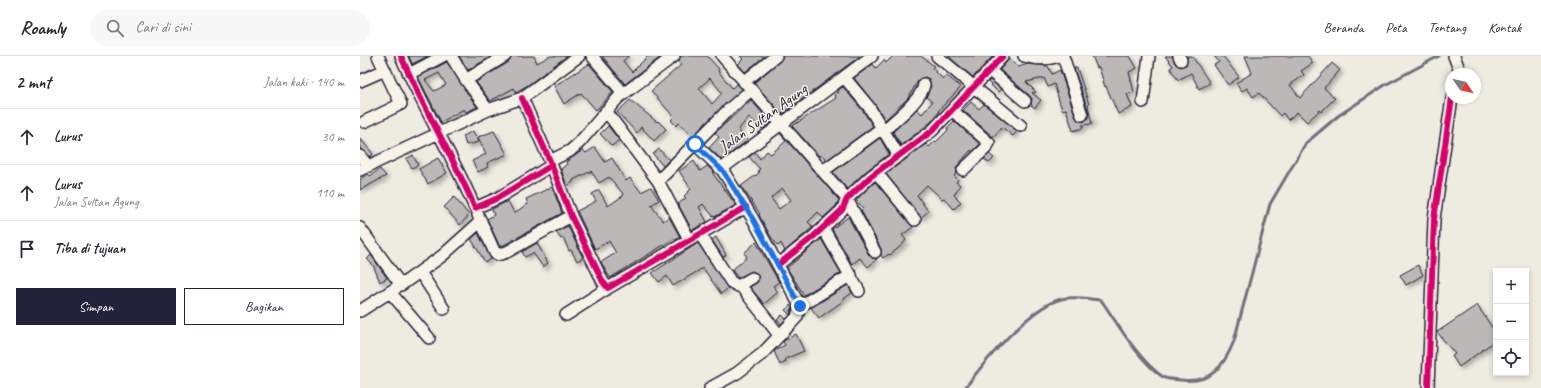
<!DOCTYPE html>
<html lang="id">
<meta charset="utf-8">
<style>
body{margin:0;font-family:Caveat,sans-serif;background:#f7f7f7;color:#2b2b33}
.controls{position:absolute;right:12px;bottom:12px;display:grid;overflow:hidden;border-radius:0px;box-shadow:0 2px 6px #0003}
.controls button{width:36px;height:36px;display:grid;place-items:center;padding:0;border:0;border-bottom:1px solid #e1e1e2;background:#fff;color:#2b2b33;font:20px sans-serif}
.compass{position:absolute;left:1085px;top:12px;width:36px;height:36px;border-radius:50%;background:#fff;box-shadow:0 2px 6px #0003;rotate:124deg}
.stop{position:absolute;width:12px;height:12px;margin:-9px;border:3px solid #1a73e8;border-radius:50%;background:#fff}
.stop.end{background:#1a73e8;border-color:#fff;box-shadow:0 1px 4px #0008}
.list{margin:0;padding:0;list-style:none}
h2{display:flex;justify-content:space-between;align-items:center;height:52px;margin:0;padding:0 16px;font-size:17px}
h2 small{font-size:13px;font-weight:400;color:#7c7c81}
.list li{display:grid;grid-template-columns:26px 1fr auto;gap:12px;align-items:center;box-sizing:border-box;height:56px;padding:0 16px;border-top:1px solid #e1e1e2}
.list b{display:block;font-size:15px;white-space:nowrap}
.list p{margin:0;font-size:13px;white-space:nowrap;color:#7c7c81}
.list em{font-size:13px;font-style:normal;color:#7c7c81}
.actions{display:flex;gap:8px;padding:12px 16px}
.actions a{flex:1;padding:9px 0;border:1px solid #22223b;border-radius:0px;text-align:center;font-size:14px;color:#22223b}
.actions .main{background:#22223b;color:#fff}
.icon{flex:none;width:22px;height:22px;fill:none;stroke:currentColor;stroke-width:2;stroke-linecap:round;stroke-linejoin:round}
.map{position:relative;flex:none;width:1181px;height:332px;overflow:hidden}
header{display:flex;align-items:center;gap:24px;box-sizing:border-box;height:56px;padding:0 20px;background:#fff;border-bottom:1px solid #e1e1e2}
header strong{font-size:19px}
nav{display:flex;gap:22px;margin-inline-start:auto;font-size:14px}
.search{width:280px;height:36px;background:#f7f7f7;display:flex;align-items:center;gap:10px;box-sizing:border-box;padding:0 14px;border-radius:22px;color:#7c7c81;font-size:15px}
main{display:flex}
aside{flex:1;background:#fff}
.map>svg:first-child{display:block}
</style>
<header>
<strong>Roamly</strong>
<div class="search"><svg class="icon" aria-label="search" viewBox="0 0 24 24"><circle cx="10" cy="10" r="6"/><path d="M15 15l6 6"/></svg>Cari di sini</div>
<nav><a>Beranda</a><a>Peta</a><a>Tentang</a><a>Kontak</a></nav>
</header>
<main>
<aside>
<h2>2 mnt<small>Jalan kaki · 140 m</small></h2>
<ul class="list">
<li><svg class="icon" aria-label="ahead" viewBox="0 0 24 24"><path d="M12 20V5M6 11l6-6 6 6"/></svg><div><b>Lurus</b></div><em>30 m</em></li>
<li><svg class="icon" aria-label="ahead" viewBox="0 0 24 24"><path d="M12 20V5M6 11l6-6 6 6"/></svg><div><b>Lurus</b><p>Jalan Sultan Agung</p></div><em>110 m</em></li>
<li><svg class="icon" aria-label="arrive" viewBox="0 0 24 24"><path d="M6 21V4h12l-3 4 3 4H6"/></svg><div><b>Tiba di tujuan</b></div></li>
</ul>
<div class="actions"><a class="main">Simpan</a><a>Bagikan</a></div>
</aside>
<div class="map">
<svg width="1181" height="332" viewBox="0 0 1181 332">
<defs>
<filter id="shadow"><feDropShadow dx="3" dy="3" stdDeviation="2" flood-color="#0004"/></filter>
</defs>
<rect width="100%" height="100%" fill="#eeebe1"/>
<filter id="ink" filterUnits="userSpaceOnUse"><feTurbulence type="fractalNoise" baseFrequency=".025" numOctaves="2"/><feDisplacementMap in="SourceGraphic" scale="8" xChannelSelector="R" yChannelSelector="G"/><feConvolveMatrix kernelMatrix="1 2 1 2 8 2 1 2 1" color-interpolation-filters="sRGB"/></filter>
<g filter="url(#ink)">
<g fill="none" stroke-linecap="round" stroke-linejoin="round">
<path stroke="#716f7b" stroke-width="3" d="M605 332C624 306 670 251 701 243 713 240 729 243 741 244 758 268 778 304 803 321 807 324 815 323 821 324 851 328 864 310 874 285L910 148 946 87 978 60 1025 29 1079 0"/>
</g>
<path fill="#bbb8b7" stroke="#22223b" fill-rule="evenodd" filter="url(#shadow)" d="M49 0H68L52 8Z
M99 0H132L108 14Z
M152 0H174L177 7 190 0H207L168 29 156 36 154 32 130 45 116 26 149 6Z
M242 0H269L263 5 272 16 288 0H302L265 28Z
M321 0H347L359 13 358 15 372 32 377 28 382 33 333 80 319 67 316 70 311 64 314 61 291 35 321 9 318 5ZM350 22 362 37 352 48 339 32Z
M380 0H405L385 16 378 8 383 3Z
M423 0H500L422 58 394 27 420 5Z
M533 0H561L574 10 572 12 583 23 586 19 601 31 578 55 579 56 571 66 541 89 533 76 557 53 562 58 572 46 566 41 571 30 569 23 565 21 559 23 548 42 525 64 514 47 494 22 513 8 516 12 524 4 526 7Z
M588 0H633L613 21Z
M732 0H770L777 12 769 16 774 36 767 38 772 51 758 58 746 30 745 31 739 11 737 12Z
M805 0H812L815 7 821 11 827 8V0H832L850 27 839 33 831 17 818 24 810 12 813 10Z
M854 0H863L879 21 868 29 854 9 859 6Z
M885 0H948L953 7 941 15 944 19 930 29 940 42 972 7 980 14 964 32 975 42 961 56 960 54 947 66 937 56 928 64 923 57 920 60 899 37 893 41 887 32 882 35 876 27 892 17Z
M649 3 658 11 668 8 688 10 692 18 700 14 716 62 718 64 724 66 727 63 729 57 714 12H717L729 48 728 49 732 68 722 69 723 72 713 75 706 53 702 54 694 28 688 31 684 22 666 26 676 36 672 37 681 44 675 52 671 49 672 43 670 40 640 14Z
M87 6 117 51 106 56 104 53 81 66 58 21ZM79 17 86 29 74 35 65 24Z
M229 8 253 36 236 54 221 37 204 48 194 30Z
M630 24 641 33 638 36 628 26Z
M483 31 503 55 513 70 467 104 462 99 460 101 432 70 476 42 474 39 479 36 478 34Z
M270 44 297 66 298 65 306 73 294 85 281 71 277 77 257 56Z
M391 44 411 67 402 73 389 61 378 74 388 84 362 104 349 92 359 81 355 77Z
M611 46 619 53 624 48 657 75 653 80 642 71 633 81 603 54Z
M594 65 620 88 612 96 611 94 599 108 596 112 597 117 594 120 598 124 596 126 600 129 594 139 601 146 594 153 584 142 582 143 567 129 557 139 568 155 561 162 526 118 566 88 569 91 575 85 576 86 588 74 587 72Z
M248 70 259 84 252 90 240 78Z
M113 75 119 86 106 89 103 80Z
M134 75 147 98 127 107 128 111 118 116 112 105 126 98 118 81Z
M420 77 479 144 476 150 463 162 458 156 448 166 453 171 425 195 421 187 418 190 411 181 399 159 400 158 381 130 399 117 398 114 400 113 389 101 395 96 400 103 407 95 411 98 426 85ZM422 132 431 144 419 153 411 142Z
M0 82 13 98 10 101 5 95 0 93Z
M520 82 529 98 505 116 487 133 473 116Z
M235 91 245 106 252 102 266 125 270 122 281 136 291 131 299 144 291 149 303 165 309 161 320 181 316 184 315 182 250 222 241 206 256 197 249 185 235 193 217 155 236 145 232 138 239 134 248 150 264 139 249 121 239 127 231 115 213 124V126L207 130 201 113 207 108 206 106 223 94 226 97Z
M299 93 309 104 303 110 293 98Z
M629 98 634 102 629 107 624 103Z
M53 99 58 109 52 112 46 103Z
M78 102 87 117 68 128 59 113Z
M334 105 340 115 347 110 354 116 353 118 376 149 354 161 343 148 339 151 347 166 332 174 318 148 326 142 324 140 331 133 319 115Z
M20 113 26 120 0 134V123L8 118 10 120Z
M515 126 553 171 542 179 546 184 542 189 530 199 529 198 523 202 521 200V193L501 154 503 152 496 144Z
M192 131 202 157 140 191 127 163 134 159 132 153 148 145 154 157 168 148 166 143Z
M94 141 109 159 100 169 84 151Z
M488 161 509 199 512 202 517 203 508 211 500 202 492 208 472 173Z
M208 170 223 202 217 205 211 194 209 195 203 181 201 183 196 176Z
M118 177 131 203 125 206 111 183Z
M356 181 366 199 363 201 352 184Z
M461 183 481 217 444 239 427 212Z
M396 186 419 226 413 230 418 236 404 248 390 231 398 226V218L392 215 378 222 372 214 387 201 384 197Z
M177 187 188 207 183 211 173 197 165 201 162 196Z
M338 187 368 232 361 238 343 212 313 230 307 220 299 226 292 217Z
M11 199 27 222 20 226 13 209 7 203Z
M1058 209 1063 219 1046 229 1040 219Z
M488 229 492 237 482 244 483 245 459 262 451 252Z
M430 249 432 251 430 259 425 254Z
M1117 249 1136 277V284L1099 311 1092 300 1095 298 1077 276Z
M422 259 426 263 421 268 417 264Z
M436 278 444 295 425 303 426 306 420 309 414 295 425 289 423 286 425 284Z"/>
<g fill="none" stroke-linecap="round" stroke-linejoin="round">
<g stroke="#22223b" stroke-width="14">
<path id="street" d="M41 0C63 52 93 100 115 152L138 142 192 109
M91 0 106 24 128 54
M232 0 264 38
M362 0 487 143 515 196
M577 0 661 70
M664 0C677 4 687 4 700 0
M703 0 722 59
M819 0 821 4
M1094 0 1101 18
M629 14 665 45
M49 18 83 0
M484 21 509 51 539 100
M106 24 145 0
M0 25 25 14
M384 26 416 0
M162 42 190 105 211 160 243 226 248 232 386 151
M783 46 789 0
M592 54 629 87 626 92 603 114
M246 55 298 125 329 183
M4 66 41 48 18 0
M524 74C535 65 563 42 564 28
M335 88 363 115
M0 100 8 110
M190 105 210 95 219 87 258 42 314 0
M0 114 128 54 162 42 219 0
M463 115 522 72
M516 116 555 164
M298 125 367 55 391 34
M118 159 135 197 137 199 147 196 211 160
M0 172 41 229 82 200 121 165
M463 172 499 235
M340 178 371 226 378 230 392 222
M419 208 453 181 482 154 487 143 510 121 572 75 643 0
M60 216 84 253
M380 229 419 279
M30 236 69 282
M440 250 393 163 363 115 364 111 512 0
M0 255 36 232
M206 259 248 232
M350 332 377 317 402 298 437 261 440 250 491 219
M1068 332 1074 163 1092 42"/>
</g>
<use href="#street" stroke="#f7f3e8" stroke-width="11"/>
<g stroke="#f7f3e8" stroke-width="8">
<path id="cycleway" d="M41 0C63 52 93 100 115 152L138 142 192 109
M162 42 190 105 211 160 243 226 248 232 386 151
M419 208 453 181 482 154 487 143 510 121 572 75 643 0
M1068 332 1074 163 1092 42"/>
</g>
<use href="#cycleway" stroke="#d6006c" stroke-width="6"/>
</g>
</g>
<g fill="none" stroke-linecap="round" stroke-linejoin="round" filter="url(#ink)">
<path stroke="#1a73e8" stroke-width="5" d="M335 88 363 115 393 163 440 250"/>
</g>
<g text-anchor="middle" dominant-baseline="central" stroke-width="3" stroke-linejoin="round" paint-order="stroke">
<g font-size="16" fill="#22223b" stroke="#f7f3e8">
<text transform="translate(403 62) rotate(-36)">Jalan Sultan Agung</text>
</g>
</g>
</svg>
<div class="controls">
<button>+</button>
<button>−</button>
<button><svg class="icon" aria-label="locate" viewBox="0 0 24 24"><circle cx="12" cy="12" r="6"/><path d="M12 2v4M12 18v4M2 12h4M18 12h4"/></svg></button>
</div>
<svg class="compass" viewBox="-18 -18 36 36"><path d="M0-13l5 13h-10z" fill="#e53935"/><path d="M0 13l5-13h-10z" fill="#7c7c81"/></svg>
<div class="stop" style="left:335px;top:88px"></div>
<div class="stop end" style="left:440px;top:250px"></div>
</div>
</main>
